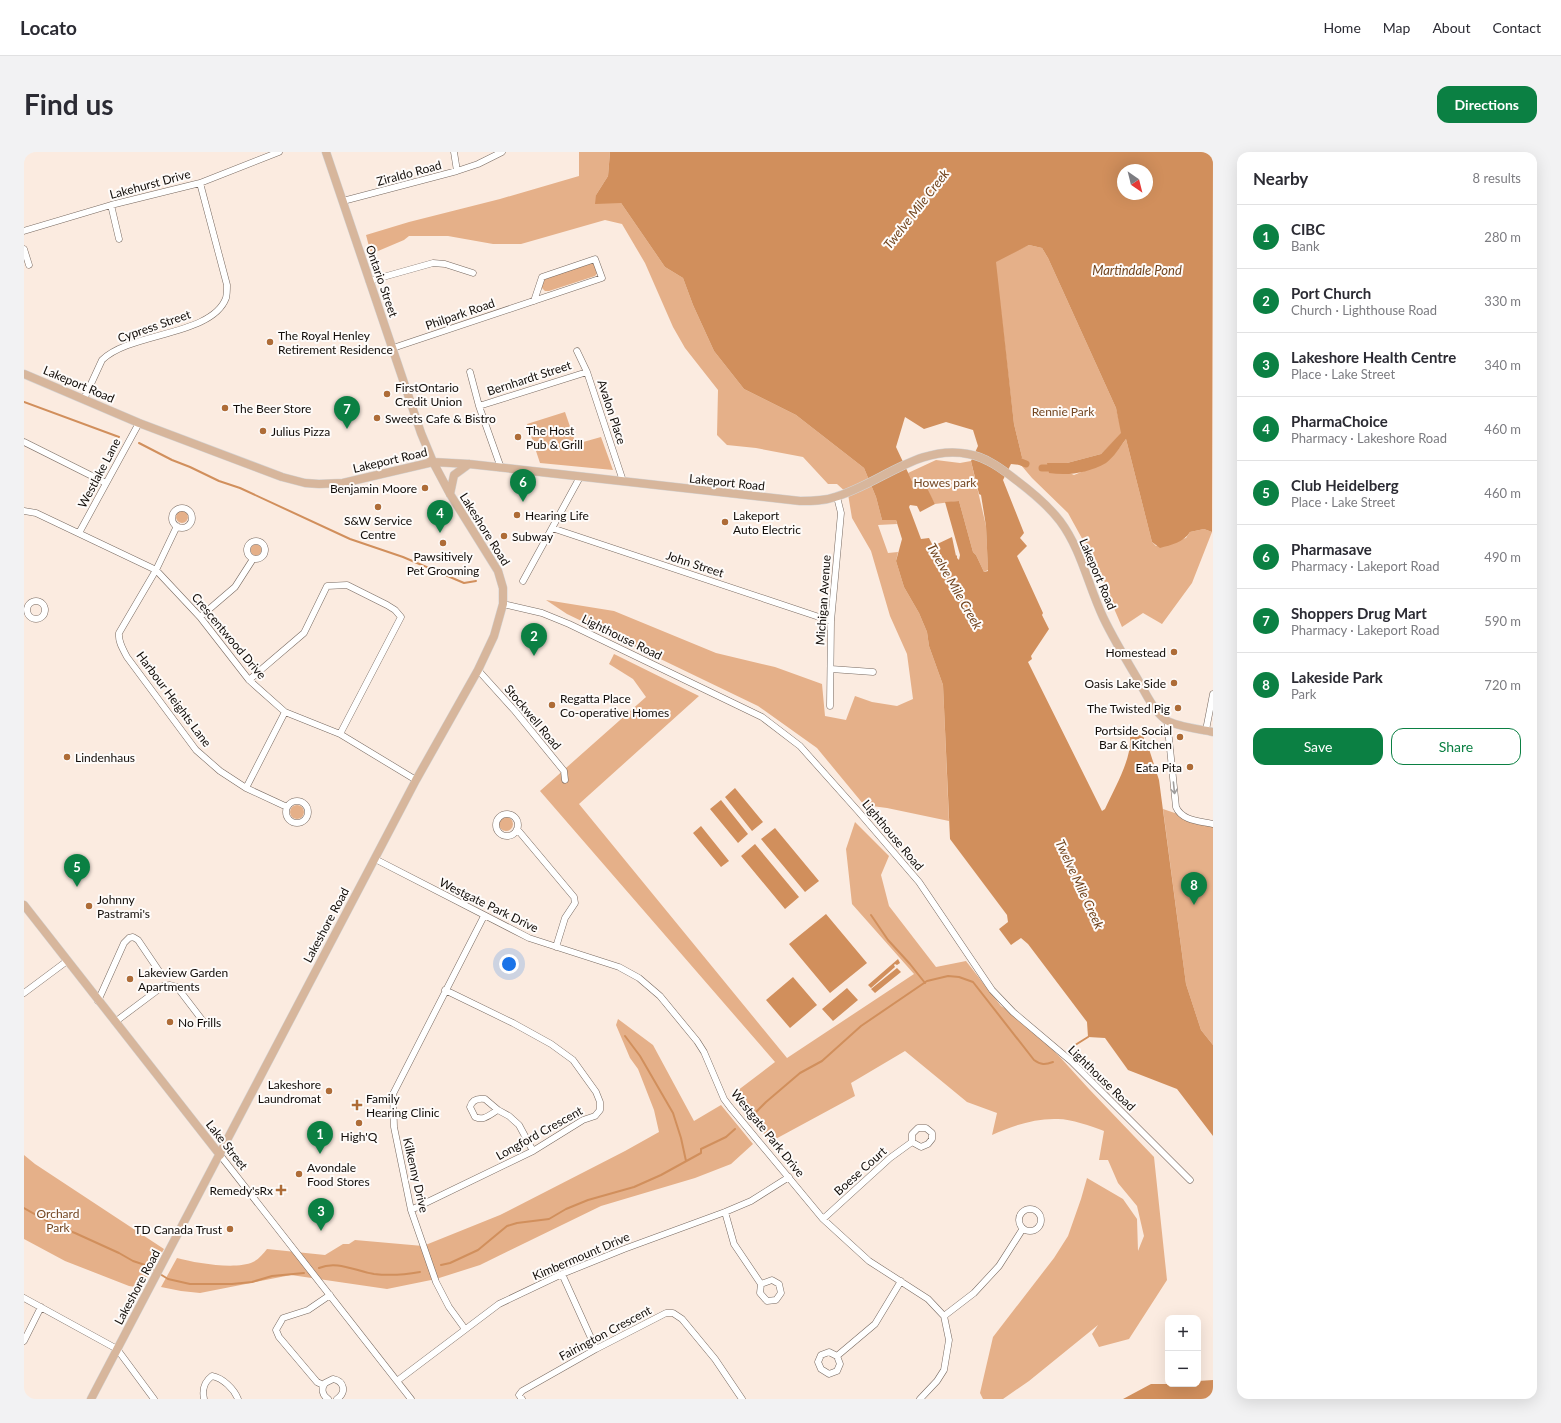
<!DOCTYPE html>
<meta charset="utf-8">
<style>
body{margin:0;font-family:Lato,sans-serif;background:#f2f2f3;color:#2b2b33}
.controls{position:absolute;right:12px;bottom:12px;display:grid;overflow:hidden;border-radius:8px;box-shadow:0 4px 16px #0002}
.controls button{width:36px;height:36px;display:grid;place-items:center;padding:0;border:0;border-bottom:1px solid #e1e1e2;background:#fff;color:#2b2b33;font:20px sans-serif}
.compass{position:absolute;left:1093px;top:12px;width:36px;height:36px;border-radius:50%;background:#fff;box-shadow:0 4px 16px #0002;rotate:145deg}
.you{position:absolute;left:485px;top:812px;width:14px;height:14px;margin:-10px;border:3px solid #fff;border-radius:50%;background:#1a73e8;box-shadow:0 0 0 6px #1a73e833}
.badge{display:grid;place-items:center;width:26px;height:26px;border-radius:50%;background:#0b8043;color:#fff;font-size:13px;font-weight:700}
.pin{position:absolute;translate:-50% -33px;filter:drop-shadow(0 1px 2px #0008)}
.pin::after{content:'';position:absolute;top:21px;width:14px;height:12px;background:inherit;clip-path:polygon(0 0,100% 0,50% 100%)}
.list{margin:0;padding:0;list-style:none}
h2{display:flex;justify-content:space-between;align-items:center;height:52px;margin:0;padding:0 16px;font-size:17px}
h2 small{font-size:13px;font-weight:400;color:#7c7c81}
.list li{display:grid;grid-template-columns:26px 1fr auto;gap:12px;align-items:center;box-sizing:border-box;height:64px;padding:0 16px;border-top:1px solid #e1e1e2}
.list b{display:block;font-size:15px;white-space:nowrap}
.list p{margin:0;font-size:13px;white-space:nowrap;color:#7c7c81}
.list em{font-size:13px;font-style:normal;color:#7c7c81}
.actions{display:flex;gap:8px;padding:12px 16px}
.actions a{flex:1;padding:9px 0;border:1px solid #0b8043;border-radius:12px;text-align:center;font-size:14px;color:#0b8043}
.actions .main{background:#0b8043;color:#fff}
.map{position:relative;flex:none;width:1189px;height:1247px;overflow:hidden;border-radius:12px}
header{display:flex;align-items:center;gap:24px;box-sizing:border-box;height:56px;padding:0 20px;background:#fff;border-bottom:1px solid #e1e1e2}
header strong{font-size:19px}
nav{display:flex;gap:22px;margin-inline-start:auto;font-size:14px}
.intro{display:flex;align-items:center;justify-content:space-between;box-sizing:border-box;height:96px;padding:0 24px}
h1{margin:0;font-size:28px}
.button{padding:10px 18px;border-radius:12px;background:#0b8043;color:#fff;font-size:14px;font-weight:700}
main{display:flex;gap:24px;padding:0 24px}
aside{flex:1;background:#fff;border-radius:12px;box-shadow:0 4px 16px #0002}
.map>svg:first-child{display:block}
</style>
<header>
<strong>Locato</strong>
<nav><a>Home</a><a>Map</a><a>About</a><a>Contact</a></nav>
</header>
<div class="intro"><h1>Find us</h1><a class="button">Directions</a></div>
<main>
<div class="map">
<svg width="1189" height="1247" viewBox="0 0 1189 1247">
<rect width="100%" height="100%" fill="#fbebe0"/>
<path fill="#e5b089" d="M555 0H586L584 24 572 43 597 51 641 115 659 126 669 153 690 199 720 237 772 263 840 316 852 345 858 368H872L873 372 854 373 864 401 874 400 872 409 880 435 895 461 903 480 905 494 919 533 925 669 863 656 840 653 793 596 734 554 543 462 522 448 590 459 692 501 751 515 798 532 801 564 822 568 831 544 848 550 873 554 889 547 883 502 866 464 847 399 828 366 824 342 813 332H804L779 305 732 296 703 293 693 283 694 238 661 196 649 175 621 111 598 72 581 68 497 92H469L424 84H385L380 88 347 102 342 83 385 70 476 47 555 24Z
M1005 93 1018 96 1024 106 1092 256 1098 281 1077 302 1043 311H1024L1050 323C1078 312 1084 312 1102 287L1128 390 1132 394 1162 386 1166 380 1180 377 1188 380 1168 431 1138 472 1119 461 1098 475 1066 401 1044 361 1008 326 997 313 998 305 990 272 971 109Z
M566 110 570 111 574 120 571 124 525 139H521L516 134 519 126Z
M541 260 552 292 577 285 589 318 516 311 503 272Z
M912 308 936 311 947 309 962 374 964 418 960 420 952 403 949 400 935 349 911 352 901 335 888 329 884 321Z
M152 365a6 6 0 1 1 12 0a6 6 0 1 1-12 0Z
M226.5 398a5.5 5.5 0 1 1 11 0a5.5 5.5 0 1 1-11 0Z
M590 502 675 544 555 652 763 906 890 822 828 752 822 697 831 670 865 704 857 723 865 754 912 815 942 809 977 854 994 864 1035 904 1065 937 1130 1005 1143 1128 1105 1187 1075 1195 1068 1182 1074 1173 1005 1229 979 1247H959L956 1241 969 1185 1030 1106 1044 1084 1057 1047 1063 1026 1099 1047 1113 1067 1114 1099 1120 1084 1113 1054 1094 1031 1084 1008H1075L1080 979C1067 974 1047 967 1034 967 1011 966 988 974 968 983L973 961 943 950 881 899 827 931 831 944 746 990 709 942 751 910 516 639 622 545 609 527 585 512Z
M266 660a7 7 0 1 1 14 0a7 7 0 1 1-14 0Z
M1139 657 1189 674V893L1177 878 1162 832Z
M475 672a7 7 0 1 1 14 0a7 7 0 1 1-14 0Z
M594 867 629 893 670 969 697 953 729 992 707 1012 671 1026 577 1054 456 1113 412 1127 363 1137 267 1123 176 1141 157 1139 137 1135 153 1106C171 1111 212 1118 229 1110 235 1107 239 1102 243 1097L301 1103 319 1092H325L331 1088 399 1094 476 1063 601 999 635 980 630 958 614 917 606 906 592 873Z
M0 1003 11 1012 140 1097 117 1136 105 1134 41 1109 0 1087Z"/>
<path fill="#d18f5c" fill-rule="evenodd" d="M586 0H1189L1188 380 1180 377 1166 380C1160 390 1147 393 1136 396L1128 390 1102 287C1096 295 1090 305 1082 311 1064 321 1044 324 1025 321L1023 311H1043L1077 302 1097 281 1092 256 1024 106 1018 96 1005 93 972 110 990 272 998 305 997 313 987 312 979 328 1000 381 996 386 1003 394 993 404 1019 461 1018 463 1025 477 1007 504 1008 507 1004 510 1078 659 1081 657C1090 637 1108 607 1106 585L1119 582 1121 593 1125 597 1135 628 1162 832 1177 878 1189 893V984L1153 937 1104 918 1081 886 1064 885 1063 870 1004 792 997 786 987 793 975 777 984 770 983 763 926 687 919 533 905 494 903 480 895 461 880 435 872 409 878 387 872 368H858L852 345 840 316 772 263 720 237 690 199 669 153 659 126 641 115 597 51 571 52 572 43 584 24ZM1099 18H1123V42H1099ZM881 265 900 277 922 270 949 278 954 294 947 309 955 342 957 343 962 374 964 419 960 420 952 403 949 400 935 349 921 350 936 403 935 408 933 406V403L932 404 928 385 909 394 905 386 897 387 885 355 886 353 893 354 896 360 911 352 903 336 888 329 872 295Z
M711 636 739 670 728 679 701 645Z
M697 648 724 682 714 691 686 657Z
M677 674 705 709 697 715 669 681Z
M751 676 795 729 781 740 737 687Z
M731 692 775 745 761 757 717 704Z
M802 762 843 811 806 841 765 792Z
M874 807 876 811 873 813 871 812 870 813 871 815 847 836 844 833Z
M873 816 877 820 851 841 847 837Z
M769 825 793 853 766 876 742 848Z
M823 836 834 848 809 869 798 857Z
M1189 1228V1247H1099L1127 1232H1174V1229Z"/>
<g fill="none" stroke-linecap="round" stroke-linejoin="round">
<path stroke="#d18f5c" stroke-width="2" d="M0 250 95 285
M115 291 148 308 166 315 195 329 216 336 326 387 379 405 440 431 452 429
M847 763 864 788 886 812 901 831
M601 884 616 904 649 961 657 986 662 1009
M1048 895 1064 885
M726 966 742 950 776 921 798 909 837 874 903 829 924 824 935 825 949 830 1010 908C1017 913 1021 913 1029 910
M0 1056 30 1073 51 1081 95 1101 109 1109 124 1114 132 1120
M417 1113 426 1111 454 1098 483 1074 493 1071 525 1067 542 1057 564 1048 610 1035 637 1023 677 1001V997L702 985 711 977
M295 1116C313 1108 331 1119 350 1122 367 1124 379 1123 396 1120
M136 1122 144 1127 166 1132H208L228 1130 248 1124 280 1121"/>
<path stroke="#d18f5c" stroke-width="7" d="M997 310 1002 312
M1018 316H1024"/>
<g stroke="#776960" stroke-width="7">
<path id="minor" d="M430 0 433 19
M319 49 433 19 454 12 478 0
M87 53 95 87
M0 79 87 53 176 31 255 0
M0 97 5 113
M345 129 409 111 421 112 449 121
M369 196 578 126 571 107 518 125 510 149
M553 199 563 220 599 329
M446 220 455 254 477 316
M60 247 78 208C106 180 188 184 202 146 203 142 203 137 203 133L176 31
M455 254 563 220
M0 290 82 331
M148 366a10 10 0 1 1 20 0a10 10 0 1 1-20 0Z
M0 359 12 361 132 418 176 465 225 528 261 560 316 582 392 628
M153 374 132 418 95 481C94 490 99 497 103 505L172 598 196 619 222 636 263 655
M528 376 807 469
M55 381 115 271
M223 398a9 9 0 1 1 18 0a9 9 0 1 1-18 0Z
M499 429 556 325
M3 458a9 9 0 1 1 18 0a9 9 0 1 1-18 0Z
M479 452 518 461 545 472 738 565 776 594 834 659 895 730 968 838 989 860 1047 909 1166 1028
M176 465 211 435 229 407
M807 517 849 520
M454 518 491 559 540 619 541 628
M225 528 280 481 303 434 323 433 363 453 371 458 377 465 316 582
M806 554 807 469 817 361 813 345
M1144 569V577L1152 655C1158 669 1176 669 1189 672
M1182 578 1189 542
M222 636 261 560
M262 660a11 11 0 1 1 22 0a11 11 0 1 1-22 0Z
M472 673a11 11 0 1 1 22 0a11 11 0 1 1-22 0Z
M493 677 550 745 551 751 541 766 532 795
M351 707 505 786 595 815 615 826 636 844 673 889 680 900 700 947 706 955 799 1067 845 1109 904 1147 920 1164 925 1188 920 1218 913 1229 896 1247
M0 841 43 809
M74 849 100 791 105 786 109 785 114 788 137 822
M91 870 139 834 146 833 153 835 182 873
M474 958C465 963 460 969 451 965L446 955C448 948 454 946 461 947L474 958 485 964 495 973 509 999
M196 1003 387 1247
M995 1068a11 11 0 1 1 22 0a11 11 0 1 1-22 0Z
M387 1058 509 999 559 968 571 964 576 958V950L572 940 549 908 527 892 489 871 421 838
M701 1060 710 1092 737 1132 736 1141 743 1149 752 1148 757 1141 755 1132 748 1128 737 1132
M799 1067 866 1006 888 990 897 995 904 992 908 987V981L902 976H894L888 982V990
M538 1122 572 1197
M0 1146 93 1197 130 1247
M920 1164 950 1141 975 1114 998 1078
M441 1177 425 1155 412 1130 387 1058 370 975 369 942 460 764
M0 1189 17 1155
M813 1204 816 1212 813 1219 805 1222 797 1217 794 1210 797 1203 805 1200 813 1204 851 1172 877 1129
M373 1229 475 1152 538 1122 600 1097 701 1060 727 1049 765 1025
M299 1233 293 1230 255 1185 252 1178 259 1166 284 1158 306 1143
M180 1247C178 1237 180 1230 188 1224 199 1226 210 1237 214 1247
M304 1247C298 1243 297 1237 301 1231L309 1227C320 1229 323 1240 313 1247
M498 1247 495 1243 498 1239 572 1197 642 1161H649L658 1167 691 1207 718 1247"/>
</g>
<g stroke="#d4d3d3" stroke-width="9">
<path id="major" d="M0 222 115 271 258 325 281 331 295 332 319 331 409 310 445 312 776 349C788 349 800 349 811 345 856 332 895 292 944 302 962 305 978 317 992 328 1008 340 1023 352 1036 369 1057 397 1064 433 1079 465 1089 486 1101 506 1113 526 1121 540 1129 558 1142 568 1153 575 1176 577 1189 580
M426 342 430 323 445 312
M0 753 196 1003
M67 1247 392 628 454 518 470 484 479 452V436L474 419 426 342 409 310 397 281 302 0"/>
</g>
<use href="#minor" stroke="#fff" stroke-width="6"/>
<use href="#major" stroke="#d7b69c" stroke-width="8"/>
</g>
<defs><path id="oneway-shaft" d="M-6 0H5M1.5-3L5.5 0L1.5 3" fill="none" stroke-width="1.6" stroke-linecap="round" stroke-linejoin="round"/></defs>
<use stroke="#a09e9d" href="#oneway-shaft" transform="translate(1150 636) rotate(84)"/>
<g fill="#ae6c37" stroke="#fefbf9" stroke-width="1.5">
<circle cx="246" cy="190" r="4"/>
<circle cx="363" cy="242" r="4"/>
<circle cx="201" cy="256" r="4"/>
<circle cx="353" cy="266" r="4"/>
<circle cx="239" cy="279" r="4"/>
<circle cx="494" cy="285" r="4"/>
<circle cx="401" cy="336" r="4"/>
<circle cx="354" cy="355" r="4"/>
<circle cx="493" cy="363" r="4"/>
<circle cx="701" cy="370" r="4"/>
<circle cx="480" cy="384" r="4"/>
<circle cx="419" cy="391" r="4"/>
<circle cx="1150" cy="500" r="4"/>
<circle cx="1150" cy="531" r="4"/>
<circle cx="528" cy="553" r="4"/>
<circle cx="1154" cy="556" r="4"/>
<circle cx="1156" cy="585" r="4"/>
<circle cx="43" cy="605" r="4"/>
<circle cx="1166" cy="615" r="4"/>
<circle cx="65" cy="754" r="4"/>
<circle cx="106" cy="827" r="4"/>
<circle cx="146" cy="870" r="4"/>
<circle cx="305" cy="939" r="4"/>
<path d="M331 947h4v4h4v4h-4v4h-4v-4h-4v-4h4z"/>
<circle cx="335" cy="971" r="4"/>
<circle cx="275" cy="1022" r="4"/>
<path d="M255 1032h4v4h4v4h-4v4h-4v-4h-4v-4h4z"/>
<circle cx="206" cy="1077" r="4"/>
</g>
<g text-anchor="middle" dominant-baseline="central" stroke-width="4" stroke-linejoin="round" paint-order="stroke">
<g font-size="12" fill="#120d09" stroke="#fefbf9">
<text transform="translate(385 21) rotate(-15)">Ziraldo Road</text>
<text transform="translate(126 32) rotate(-15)">Lakehurst Drive</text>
<text transform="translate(358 129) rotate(71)">Ontario Street</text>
<text transform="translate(436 162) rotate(-19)">Philpark Road</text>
<text transform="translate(130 174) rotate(-19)">Cypress Street</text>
<text transform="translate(505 226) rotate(-18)">Bernhardt Street</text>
<text transform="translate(55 232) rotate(23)">Lakeport Road</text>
<text transform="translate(588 260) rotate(72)">Avalon Place</text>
<text transform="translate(366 308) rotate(-13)">Lakeport Road</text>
<text transform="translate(75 321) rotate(-62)">Westlake Lane</text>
<text transform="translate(703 330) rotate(6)">Lakeport Road</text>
<text transform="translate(461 377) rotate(58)">Lakeshore Road</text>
<text transform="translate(671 412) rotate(18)">John Street</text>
<text transform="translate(1074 422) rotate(67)">Lakeport Road</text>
<text transform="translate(799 448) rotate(-86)">Michigan Avenue</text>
<text transform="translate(205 484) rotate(50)">Crescentwood Drive</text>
<text transform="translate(598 485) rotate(26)">Lighthouse Road</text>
<text transform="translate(150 547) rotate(53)">Harbour Heights Lane</text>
<text transform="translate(509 565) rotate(50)">Stockwell Road</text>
<text transform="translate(869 683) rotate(50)">Lighthouse Road</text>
<text transform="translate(465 753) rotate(26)">Westgate Park Drive</text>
<text transform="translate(302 773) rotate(-62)">Lakeshore Road</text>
<text transform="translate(1078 926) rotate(44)">Lighthouse Road</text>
<text transform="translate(515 981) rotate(-29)">Longford Crescent</text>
<text transform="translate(744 981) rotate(51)">Westgate Park Drive</text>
<text transform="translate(203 993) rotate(52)">Lake Street</text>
<text transform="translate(836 1019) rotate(-42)">Boese Court</text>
<text transform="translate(392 1023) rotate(77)">Kilkenny Drive</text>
<text transform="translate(557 1104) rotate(-23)">Kimbermount Drive</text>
<text transform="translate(113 1135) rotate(-62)">Lakeshore Road</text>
<text transform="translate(581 1181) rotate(-28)">Fairington Crescent</text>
</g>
<g font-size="12" fill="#120d09" stroke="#fefbf9" text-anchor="start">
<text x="254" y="183">The Royal Henley<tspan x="254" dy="14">Retirement Residence</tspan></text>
<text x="371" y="235">FirstOntario<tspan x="371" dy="14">Credit Union</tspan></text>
<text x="209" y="256">The Beer Store</text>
<text x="361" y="266">Sweets Cafe &amp; Bistro</text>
<text x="502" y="278">The Host<tspan x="502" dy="14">Pub &amp; Grill</tspan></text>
<text x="247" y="279">Julius Pizza</text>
<text x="393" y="336" text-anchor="end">Benjamin Moore</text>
<text x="501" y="363">Hearing Life</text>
<text x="709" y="363">Lakeport<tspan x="709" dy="14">Auto Electric</tspan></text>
<text x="354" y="368" text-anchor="middle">S&amp;W Service<tspan x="354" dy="14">Centre</tspan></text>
<text x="488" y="384">Subway</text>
<text x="419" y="404" text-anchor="middle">Pawsitively<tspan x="419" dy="14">Pet Grooming</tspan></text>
<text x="1142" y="500" text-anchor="end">Homestead</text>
<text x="1142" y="531" text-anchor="end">Oasis Lake Side</text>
<text x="536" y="546">Regatta Place<tspan x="536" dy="14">Co-operative Homes</tspan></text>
<text x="1146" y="556" text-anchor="end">The Twisted Pig</text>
<text x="1148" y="578" text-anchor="end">Portside Social<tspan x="1148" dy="14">Bar &amp; Kitchen</tspan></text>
<text x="51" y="605">Lindenhaus</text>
<text x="1158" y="615" text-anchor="end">Eata Pita</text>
<text x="73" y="747">Johnny<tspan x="73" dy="14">Pastrami's</tspan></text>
<text x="114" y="820">Lakeview Garden<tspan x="114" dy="14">Apartments</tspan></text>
<text x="154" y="870">No Frills</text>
<text x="297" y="932" text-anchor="end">Lakeshore<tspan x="297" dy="14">Laundromat</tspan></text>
<text x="342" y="946">Family<tspan x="342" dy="14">Hearing Clinic</tspan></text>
<text x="335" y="984" text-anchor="middle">High'Q</text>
<text x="283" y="1015">Avondale<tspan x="283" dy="14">Food Stores</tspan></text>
<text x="249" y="1038" text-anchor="end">Remedy'sRx</text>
<text x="198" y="1077" text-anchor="end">TD Canada Trust</text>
</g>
<g font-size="12" fill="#734621" stroke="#fefbf9">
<text x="1039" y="259">Rennie Park</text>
<text x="921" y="330">Howes park</text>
<text x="34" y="1061">Orchard<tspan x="34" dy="14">Park</tspan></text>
</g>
<g font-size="13" font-style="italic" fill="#71441e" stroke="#fefbf9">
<text transform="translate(892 57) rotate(-52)">Twelve Mile Creek</text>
<text x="1113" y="118">Martindale Pond</text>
<text transform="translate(931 434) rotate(60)">Twelve Mile Creek</text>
<text transform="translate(1056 732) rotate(65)">Twelve Mile Creek</text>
</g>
</g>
</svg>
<div class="controls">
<button>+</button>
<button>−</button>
</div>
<svg class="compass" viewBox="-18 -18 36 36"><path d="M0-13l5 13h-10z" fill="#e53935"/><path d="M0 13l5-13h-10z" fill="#7c7c81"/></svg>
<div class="you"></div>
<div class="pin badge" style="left:296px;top:1002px">1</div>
<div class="pin badge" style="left:510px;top:504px">2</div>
<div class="pin badge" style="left:297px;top:1079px">3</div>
<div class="pin badge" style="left:416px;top:381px">4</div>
<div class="pin badge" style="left:53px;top:735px">5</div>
<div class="pin badge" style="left:499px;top:350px">6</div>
<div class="pin badge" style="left:323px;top:277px">7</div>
<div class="pin badge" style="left:1170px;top:753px">8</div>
</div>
<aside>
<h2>Nearby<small>8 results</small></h2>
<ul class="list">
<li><span class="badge">1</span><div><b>CIBC</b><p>Bank</p></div><em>280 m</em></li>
<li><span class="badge">2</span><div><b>Port Church</b><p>Church · Lighthouse Road</p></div><em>330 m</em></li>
<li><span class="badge">3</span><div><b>Lakeshore Health Centre</b><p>Place · Lake Street</p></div><em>340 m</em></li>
<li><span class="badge">4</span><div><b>PharmaChoice</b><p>Pharmacy · Lakeshore Road</p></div><em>460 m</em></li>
<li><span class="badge">5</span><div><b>Club Heidelberg</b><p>Place · Lake Street</p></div><em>460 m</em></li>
<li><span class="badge">6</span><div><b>Pharmasave</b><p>Pharmacy · Lakeport Road</p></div><em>490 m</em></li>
<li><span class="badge">7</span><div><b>Shoppers Drug Mart</b><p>Pharmacy · Lakeport Road</p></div><em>590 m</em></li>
<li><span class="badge">8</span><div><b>Lakeside Park</b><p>Park</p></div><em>720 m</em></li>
</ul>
<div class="actions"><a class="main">Save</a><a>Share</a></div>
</aside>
</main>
